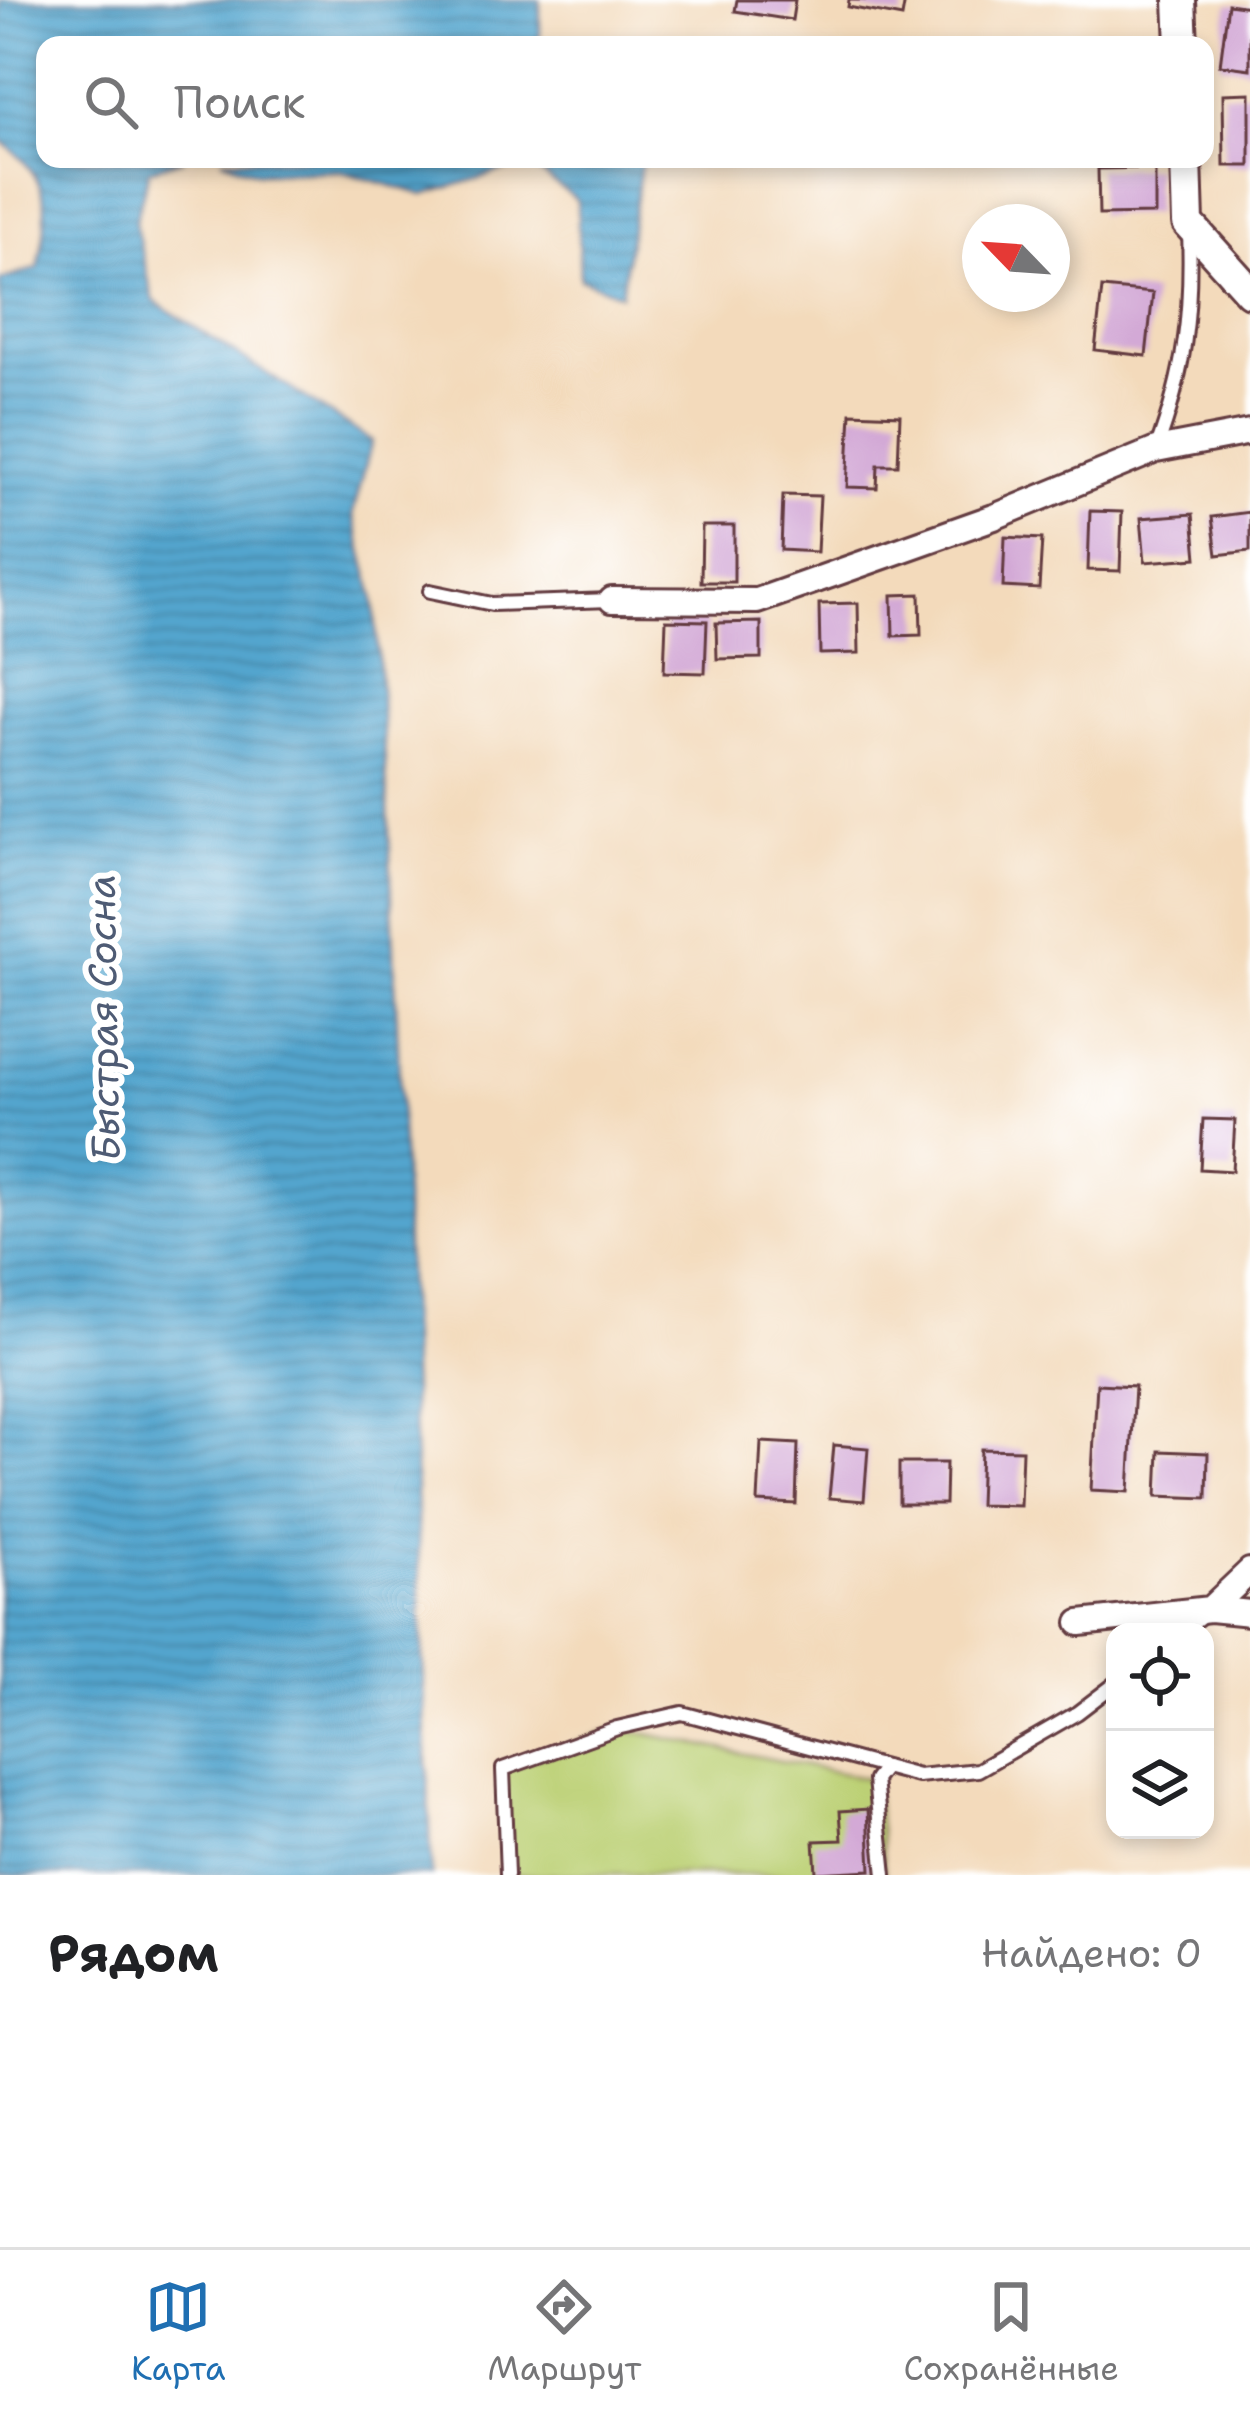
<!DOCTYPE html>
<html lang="ru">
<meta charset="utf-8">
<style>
body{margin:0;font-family:"Shantell Sans",sans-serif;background:#f2f2f2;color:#202124}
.controls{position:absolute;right:36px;bottom:36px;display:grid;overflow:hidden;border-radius:24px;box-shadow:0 6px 18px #0003}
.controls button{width:108px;height:108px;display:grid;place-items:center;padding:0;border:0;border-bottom:3px solid #e0e0e0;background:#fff;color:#202124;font:60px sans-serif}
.compass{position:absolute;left:962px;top:204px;width:108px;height:108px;border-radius:50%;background:#fff;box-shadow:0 6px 18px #0003;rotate:295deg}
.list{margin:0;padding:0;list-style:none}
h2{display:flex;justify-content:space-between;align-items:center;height:156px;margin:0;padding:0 48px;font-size:51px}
h2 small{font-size:39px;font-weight:400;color:#757577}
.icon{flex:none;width:66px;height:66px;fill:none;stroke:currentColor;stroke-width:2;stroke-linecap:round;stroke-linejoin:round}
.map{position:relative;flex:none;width:1250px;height:1875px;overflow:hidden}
.search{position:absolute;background:#fff;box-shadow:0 6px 18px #0003;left:36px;right:36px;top:36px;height:132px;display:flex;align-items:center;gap:30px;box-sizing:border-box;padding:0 42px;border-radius:24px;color:#757577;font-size:45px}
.sheet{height:372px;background:#fff}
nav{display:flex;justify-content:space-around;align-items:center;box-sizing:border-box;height:168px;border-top:3px solid #e0e0e0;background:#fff;font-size:33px;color:#757577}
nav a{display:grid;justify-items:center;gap:6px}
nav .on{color:#1f6fb2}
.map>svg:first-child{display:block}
</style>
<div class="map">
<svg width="1250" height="1875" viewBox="0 0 1250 1875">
<defs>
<pattern id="water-rules" width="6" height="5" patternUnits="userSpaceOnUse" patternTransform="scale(3)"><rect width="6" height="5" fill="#53a5ce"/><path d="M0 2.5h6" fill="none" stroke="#4786a7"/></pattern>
</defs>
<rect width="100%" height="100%" fill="#fff"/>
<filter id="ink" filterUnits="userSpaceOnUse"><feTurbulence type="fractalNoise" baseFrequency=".00833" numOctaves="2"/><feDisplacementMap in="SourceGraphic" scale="24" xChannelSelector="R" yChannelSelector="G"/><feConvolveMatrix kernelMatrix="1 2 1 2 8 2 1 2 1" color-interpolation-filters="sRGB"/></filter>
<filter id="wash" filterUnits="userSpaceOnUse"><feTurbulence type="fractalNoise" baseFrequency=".004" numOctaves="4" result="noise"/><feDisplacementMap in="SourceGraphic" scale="48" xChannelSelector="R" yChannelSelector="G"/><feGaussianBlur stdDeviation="2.7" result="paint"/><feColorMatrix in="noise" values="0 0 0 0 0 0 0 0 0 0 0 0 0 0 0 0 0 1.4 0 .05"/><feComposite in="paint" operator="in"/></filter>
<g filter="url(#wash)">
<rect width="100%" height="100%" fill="#f3dabb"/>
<path fill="#bcd074" stroke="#837850" stroke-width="3" d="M617 1728 875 1780 885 1875H507L503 1769Z"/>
<path fill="url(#water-rules)" stroke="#4e627c" stroke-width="3" d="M0 0H540V35L532 45H45V159H184L149 170 135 223 154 301 372 441 353 513 374 596 388 802 432 1875H0V280L38 268C50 208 52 179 0 140Z
M222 159H642L621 294 580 279 577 200 528 163 424 195 340 171 258 173Z"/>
<g id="blocks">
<path fill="#d3a9d6" d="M737 0H795L792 20 735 11Z
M849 0H905L902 17 848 7Z
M1228 4 1250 7V69L1220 65Z
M1250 93V166H1224L1223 94Z
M1155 168V214L1099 215 1098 169Z
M1102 288 1153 293 1146 356 1095 350Z
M851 413 900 415 898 465H878L877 488 847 487Z
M783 495 820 496 817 552 781 550Z
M1090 511 1122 512 1120 571 1088 570Z
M1250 512V551L1217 555 1212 517Z
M1193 514 1197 558 1145 562 1141 518Z
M702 526H734V582H701Z
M1005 537 1042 539 1039 589 1003 587Z
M920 594 921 635 893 636 892 595Z
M858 603 859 653 820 654 819 604Z
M666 620 707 621 705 673 664 672Z
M761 622V658L717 659 716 623Z
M1203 1119 1235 1120 1232 1171 1200 1169Z
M1097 1384 1135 1386 1129 1492 1091 1490Z
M761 1442 798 1444 796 1504 758 1502Z
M834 1445 868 1448 864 1501 829 1498Z
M981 1449 1022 1450 1020 1506 979 1505Z
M1159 1451 1208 1453 1207 1498 1157 1496Z
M899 1463H946L945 1504H899Z
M868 1809 871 1870 816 1873 814 1841 842 1840 840 1811Z"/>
</g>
</g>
<g filter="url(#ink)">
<use href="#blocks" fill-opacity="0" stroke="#633b41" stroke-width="3"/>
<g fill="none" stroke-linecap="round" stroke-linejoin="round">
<g stroke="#633b41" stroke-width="18">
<path id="service" d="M1156 450C1185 372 1192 313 1189 230
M430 591 492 604 611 600
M1181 1632 1204 1614
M885 1767 875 1780 885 1875
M507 1875 503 1769 617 1728 682 1713 918 1776 978 1770 1077 1713 1115 1684"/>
</g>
<g stroke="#633b41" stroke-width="30">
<path id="minor" d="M612 600 757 601 994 517 1156 450 1250 432
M1210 1609 1250 1571
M1080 1623 1210 1609 1250 1613"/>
</g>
<g stroke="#633b41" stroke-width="36">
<path id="tertiary" d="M1180 0 1182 45
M1186 159 1188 223 1250 292"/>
</g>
<use href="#service" stroke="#fff" stroke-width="12"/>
<use href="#minor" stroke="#fff" stroke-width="24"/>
<use href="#tertiary" stroke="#fff" stroke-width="30"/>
</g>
</g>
<g text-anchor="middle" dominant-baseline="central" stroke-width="12" stroke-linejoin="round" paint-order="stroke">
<g font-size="39" font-style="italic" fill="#4e5b74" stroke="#fff">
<text transform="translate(103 1018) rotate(-91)">Быстрая Сосна</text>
</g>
</g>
</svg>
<div class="controls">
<button><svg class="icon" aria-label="locate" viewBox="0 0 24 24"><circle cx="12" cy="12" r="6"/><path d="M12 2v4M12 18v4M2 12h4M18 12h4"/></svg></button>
<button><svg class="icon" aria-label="layers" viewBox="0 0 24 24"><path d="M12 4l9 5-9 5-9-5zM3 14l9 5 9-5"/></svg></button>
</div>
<svg class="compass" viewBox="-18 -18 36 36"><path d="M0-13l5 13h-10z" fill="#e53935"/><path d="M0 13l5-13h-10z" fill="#757577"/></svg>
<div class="search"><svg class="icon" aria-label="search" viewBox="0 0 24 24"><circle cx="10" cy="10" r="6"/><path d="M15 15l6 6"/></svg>Поиск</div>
</div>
<section class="sheet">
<h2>Рядом<small>Найдено: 0</small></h2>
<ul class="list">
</ul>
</section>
<nav>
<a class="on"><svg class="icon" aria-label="map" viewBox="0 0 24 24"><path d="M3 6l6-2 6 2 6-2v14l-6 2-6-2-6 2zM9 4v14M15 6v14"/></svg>Карта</a>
<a><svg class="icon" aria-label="directions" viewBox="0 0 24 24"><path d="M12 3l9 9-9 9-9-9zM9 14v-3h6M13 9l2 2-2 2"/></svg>Маршрут</a>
<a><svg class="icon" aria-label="saved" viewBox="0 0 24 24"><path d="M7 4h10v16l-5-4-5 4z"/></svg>Сохранённые</a>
</nav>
